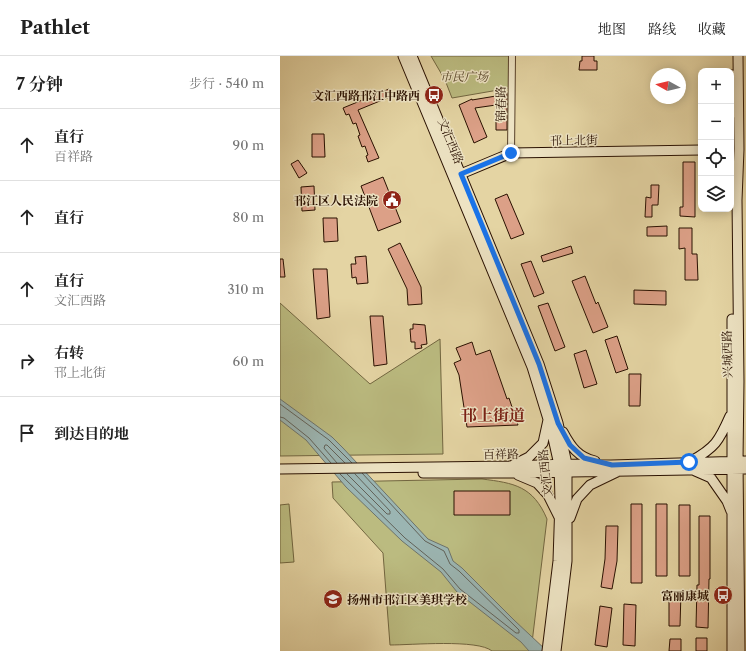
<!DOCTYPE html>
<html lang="zh">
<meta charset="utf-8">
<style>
body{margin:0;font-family:"Libre Caslon Text","Noto Serif SC",serif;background:#f2f2f2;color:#222}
.controls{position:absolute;right:12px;top:12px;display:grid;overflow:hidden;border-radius:8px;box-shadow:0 2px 10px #0003}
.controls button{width:36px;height:36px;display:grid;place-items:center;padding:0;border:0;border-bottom:1px solid #e0e0e0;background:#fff;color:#222;font:20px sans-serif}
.compass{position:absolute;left:370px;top:12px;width:36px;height:36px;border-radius:50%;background:#fff;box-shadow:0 2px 10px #0003;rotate:278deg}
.stop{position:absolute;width:12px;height:12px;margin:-9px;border:3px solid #1a73e8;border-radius:50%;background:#fff}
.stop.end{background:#1a73e8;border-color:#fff;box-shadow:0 1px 4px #0008}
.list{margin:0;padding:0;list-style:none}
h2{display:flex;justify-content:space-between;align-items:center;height:52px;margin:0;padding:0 16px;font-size:17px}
h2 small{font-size:13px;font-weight:400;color:#767676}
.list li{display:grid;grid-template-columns:26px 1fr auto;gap:12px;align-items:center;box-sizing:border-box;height:72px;padding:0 16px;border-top:1px solid #e0e0e0}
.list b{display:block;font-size:15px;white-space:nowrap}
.list p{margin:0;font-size:13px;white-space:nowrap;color:#767676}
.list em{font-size:13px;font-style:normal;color:#767676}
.icon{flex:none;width:22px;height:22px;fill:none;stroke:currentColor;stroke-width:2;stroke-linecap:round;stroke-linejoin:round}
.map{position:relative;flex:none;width:466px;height:595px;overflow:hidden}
header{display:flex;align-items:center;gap:24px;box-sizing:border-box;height:56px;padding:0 20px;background:#fff;border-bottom:1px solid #e0e0e0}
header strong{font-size:19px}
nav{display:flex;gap:22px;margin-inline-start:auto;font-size:14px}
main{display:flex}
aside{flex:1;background:#fff}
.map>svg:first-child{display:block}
</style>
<header>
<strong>Pathlet</strong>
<nav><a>地图</a><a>路线</a><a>收藏</a></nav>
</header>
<main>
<aside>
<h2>7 分钟<small>步行 · 540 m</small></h2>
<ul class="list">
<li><svg class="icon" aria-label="ahead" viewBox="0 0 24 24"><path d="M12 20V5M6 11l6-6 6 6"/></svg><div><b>直行</b><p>百祥路</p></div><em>90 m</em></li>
<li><svg class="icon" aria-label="ahead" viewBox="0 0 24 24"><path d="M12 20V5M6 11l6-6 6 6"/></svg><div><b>直行</b></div><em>80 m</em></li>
<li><svg class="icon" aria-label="ahead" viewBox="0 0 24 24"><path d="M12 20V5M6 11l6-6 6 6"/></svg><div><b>直行</b><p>文汇西路</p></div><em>310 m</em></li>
<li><svg class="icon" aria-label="right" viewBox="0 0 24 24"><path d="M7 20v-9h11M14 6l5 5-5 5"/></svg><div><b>右转</b><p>邗上北街</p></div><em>60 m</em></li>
<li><svg class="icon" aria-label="arrive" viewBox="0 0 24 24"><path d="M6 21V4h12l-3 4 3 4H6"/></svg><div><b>到达目的地</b></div></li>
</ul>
</aside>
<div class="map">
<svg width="466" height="595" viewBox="0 0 466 595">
<rect width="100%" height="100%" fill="#e4d4a3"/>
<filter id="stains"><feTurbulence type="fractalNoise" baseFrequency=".005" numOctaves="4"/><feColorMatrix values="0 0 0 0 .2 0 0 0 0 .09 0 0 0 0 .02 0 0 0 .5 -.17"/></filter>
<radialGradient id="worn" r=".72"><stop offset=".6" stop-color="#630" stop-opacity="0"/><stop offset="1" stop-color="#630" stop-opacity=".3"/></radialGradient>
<path fill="#bbbb80" stroke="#726640" d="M151 0H230V32L172 42 165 24Z
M0 247 90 328 160 283 163 398 0 400Z
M202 423C234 427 253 430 267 463L251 595H212C198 583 131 589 110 589L103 497 53 442 52 426Z
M9 448 14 506 0 507V449Z"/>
<path fill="#9bb5b2" stroke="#6d736b" d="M0 343 52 381 63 392 148 483 168 492 173 505 182 512 234 564 267 595H249L241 586 177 536 161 516 122 485 66 431 26 384 0 364Z"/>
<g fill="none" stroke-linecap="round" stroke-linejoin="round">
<path stroke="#626259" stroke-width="1" d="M0 348 49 384 72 407
M0 361 4 362 29 382 51 407
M57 407 44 392 45 389H47L65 407
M60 418 125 482 163 513 180 533 236 577H239V574L179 515 170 508 164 495 145 485 82 417
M67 418 107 458H110V455L75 418"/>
</g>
<path fill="#dca087" stroke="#291000" d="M302 0H314V5H317V14H299L300 5H302Z
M109 33 112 40 78 54 99 102 88 106 86 100 88 99 85 90 82 91 78 80 80 79 76 67 73 68 69 58 66 59 63 52Z
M216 36H227V74H216V49L195 52 207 81 194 87 179 49 192 43V44L216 40Z
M32 78H44L45 101H32Z
M18 104 27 117 19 122 11 108Z
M403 106H415V161L400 160V151H403Z
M103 121 121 166 98 175 81 130Z
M371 129H379L378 149H372V161H365L366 141 371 142Z
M34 130 35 154 22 155 21 131Z
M227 138 244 178 231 183 215 143Z
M43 162H57L58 185 44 186Z
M387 170V180H367V171Z
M399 172H412V198H417L418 224H405V192L399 193Z
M120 187 141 231 142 248 128 249 127 233 108 193Z
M291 190 293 197 263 206 261 200Z
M86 200 88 227 77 228 76 221 72 222 71 208H76L75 201Z
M0 203H3L5 221H0Z
M251 205 264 237 254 241 241 208Z
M33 213H47L50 261 37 263Z
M305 220 316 248 318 246 328 271 313 277 292 225Z
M354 234 386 235V249L354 248Z
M268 247 285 291 275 295 258 250Z
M90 260H103L107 308 94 310Z
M133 268 145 269 147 288 141 289 142 292 135 293V286H131L130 273H133Z
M337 280 348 313 336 317 325 284Z
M192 286 196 299 210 294 227 343 229 342 238 369 187 371 179 319 174 307 181 304 176 292Z
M306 294 317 328 304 332 294 298Z
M349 318H361L360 350H349Z
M174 435H230V459H174Z
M351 448H362V527H351Z
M376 448H387V520H376Z
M399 449H410V520H399Z
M419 460H430V523H429L428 572 416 571 417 529H419Z
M326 470H338L337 505 332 533 321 531 325 503Z
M389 536H401L400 570H389Z
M344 548 356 549 355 590 343 589Z
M320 550 332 552 327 591 315 589Z
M416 582H427V595H416Z
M390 583H401V595H389Z"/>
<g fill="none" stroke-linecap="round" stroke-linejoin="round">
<g stroke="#584129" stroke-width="8">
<path id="street" d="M231 97 232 0"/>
</g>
<g stroke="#291000" stroke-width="11">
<path id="secondary" d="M123 0 252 311 271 373 279 409 280 444 278 505 267 595
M132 0 259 308 278 367 287 408V505L276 595
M458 0 459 93 457 144 459 325 458 405 460 595
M451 58 452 19
M176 120 231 97 421 94
M283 376C291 391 298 401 315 405
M411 405C435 392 439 385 450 360
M233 409 249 401 263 387 268 364
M0 413 232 410 287 408 331 409 466 405
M415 415 431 422 447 445 451 455
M143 417H233L466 413
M238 419 257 427 268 439 279 461
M290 462 297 443 310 429 337 416
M452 595V263"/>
</g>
<use href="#street" stroke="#ede3c3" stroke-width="6"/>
<use href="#secondary" stroke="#ede3c3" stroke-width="9"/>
</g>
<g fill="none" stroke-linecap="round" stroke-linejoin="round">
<path stroke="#1a73e8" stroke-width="5" d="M231 97 181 118 259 308 278 367 290 389 304 402 332 409 409 406"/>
</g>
<defs>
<g id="bus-disc" transform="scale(1)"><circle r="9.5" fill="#8f2418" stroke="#ede3c3"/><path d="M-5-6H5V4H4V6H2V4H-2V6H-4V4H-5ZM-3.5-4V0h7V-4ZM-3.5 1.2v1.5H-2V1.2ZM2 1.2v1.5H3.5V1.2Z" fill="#fff"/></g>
<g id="civic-disc" transform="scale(1)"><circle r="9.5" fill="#8f2418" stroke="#ede3c3"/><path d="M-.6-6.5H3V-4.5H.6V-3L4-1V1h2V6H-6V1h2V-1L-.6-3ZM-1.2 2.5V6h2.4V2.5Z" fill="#fff"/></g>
<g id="school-disc" transform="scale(1)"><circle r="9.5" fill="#8f2418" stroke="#ede3c3"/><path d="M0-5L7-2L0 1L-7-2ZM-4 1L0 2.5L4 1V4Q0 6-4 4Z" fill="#fff"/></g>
</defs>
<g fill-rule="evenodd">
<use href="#bus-disc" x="154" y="39"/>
<use href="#civic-disc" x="112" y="144"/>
<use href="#bus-disc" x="443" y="539"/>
<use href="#school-disc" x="53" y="543"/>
</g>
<g text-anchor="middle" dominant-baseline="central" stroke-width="3" stroke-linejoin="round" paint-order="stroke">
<g font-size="12" font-style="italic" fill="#554326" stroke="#ede3c3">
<text x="184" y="20">市民广场</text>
</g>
<g font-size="12" font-weight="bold" fill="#291000" stroke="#ede3c3" text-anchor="end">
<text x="140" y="39">文汇西路邗江中路西</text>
<text x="98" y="144">邗江区人民法院</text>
<text x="429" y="539">富丽康城</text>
<text x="67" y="543" text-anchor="start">扬州市邗江区美琪学校</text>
</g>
<g font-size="12" fill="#291000" stroke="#ede3c3">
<text transform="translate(220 48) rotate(-90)">锦春路</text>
<text transform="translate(294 84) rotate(-1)">邗上北街</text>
<text transform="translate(171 85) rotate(68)">文汇西路</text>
<text transform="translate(447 298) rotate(-91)">兴城西路</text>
<text transform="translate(221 398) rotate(-1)">百祥路</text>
<text transform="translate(265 417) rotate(-96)">文汇西路</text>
</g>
<g font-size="16" font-weight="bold" fill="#7a1f14" stroke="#ede3c3">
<text x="213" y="359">邗上街道</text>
</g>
</g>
<rect width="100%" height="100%" filter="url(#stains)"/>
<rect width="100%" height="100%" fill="url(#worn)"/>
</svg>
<div class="controls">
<button>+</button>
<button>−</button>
<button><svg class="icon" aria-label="locate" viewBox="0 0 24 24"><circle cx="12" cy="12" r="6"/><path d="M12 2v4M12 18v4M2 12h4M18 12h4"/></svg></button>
<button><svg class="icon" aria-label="layers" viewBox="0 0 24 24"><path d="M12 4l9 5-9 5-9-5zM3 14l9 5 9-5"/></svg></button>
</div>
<svg class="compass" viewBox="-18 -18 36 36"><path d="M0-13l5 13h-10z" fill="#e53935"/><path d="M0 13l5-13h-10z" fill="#767676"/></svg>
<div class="stop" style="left:409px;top:406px"></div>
<div class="stop end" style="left:231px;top:97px"></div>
</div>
</main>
